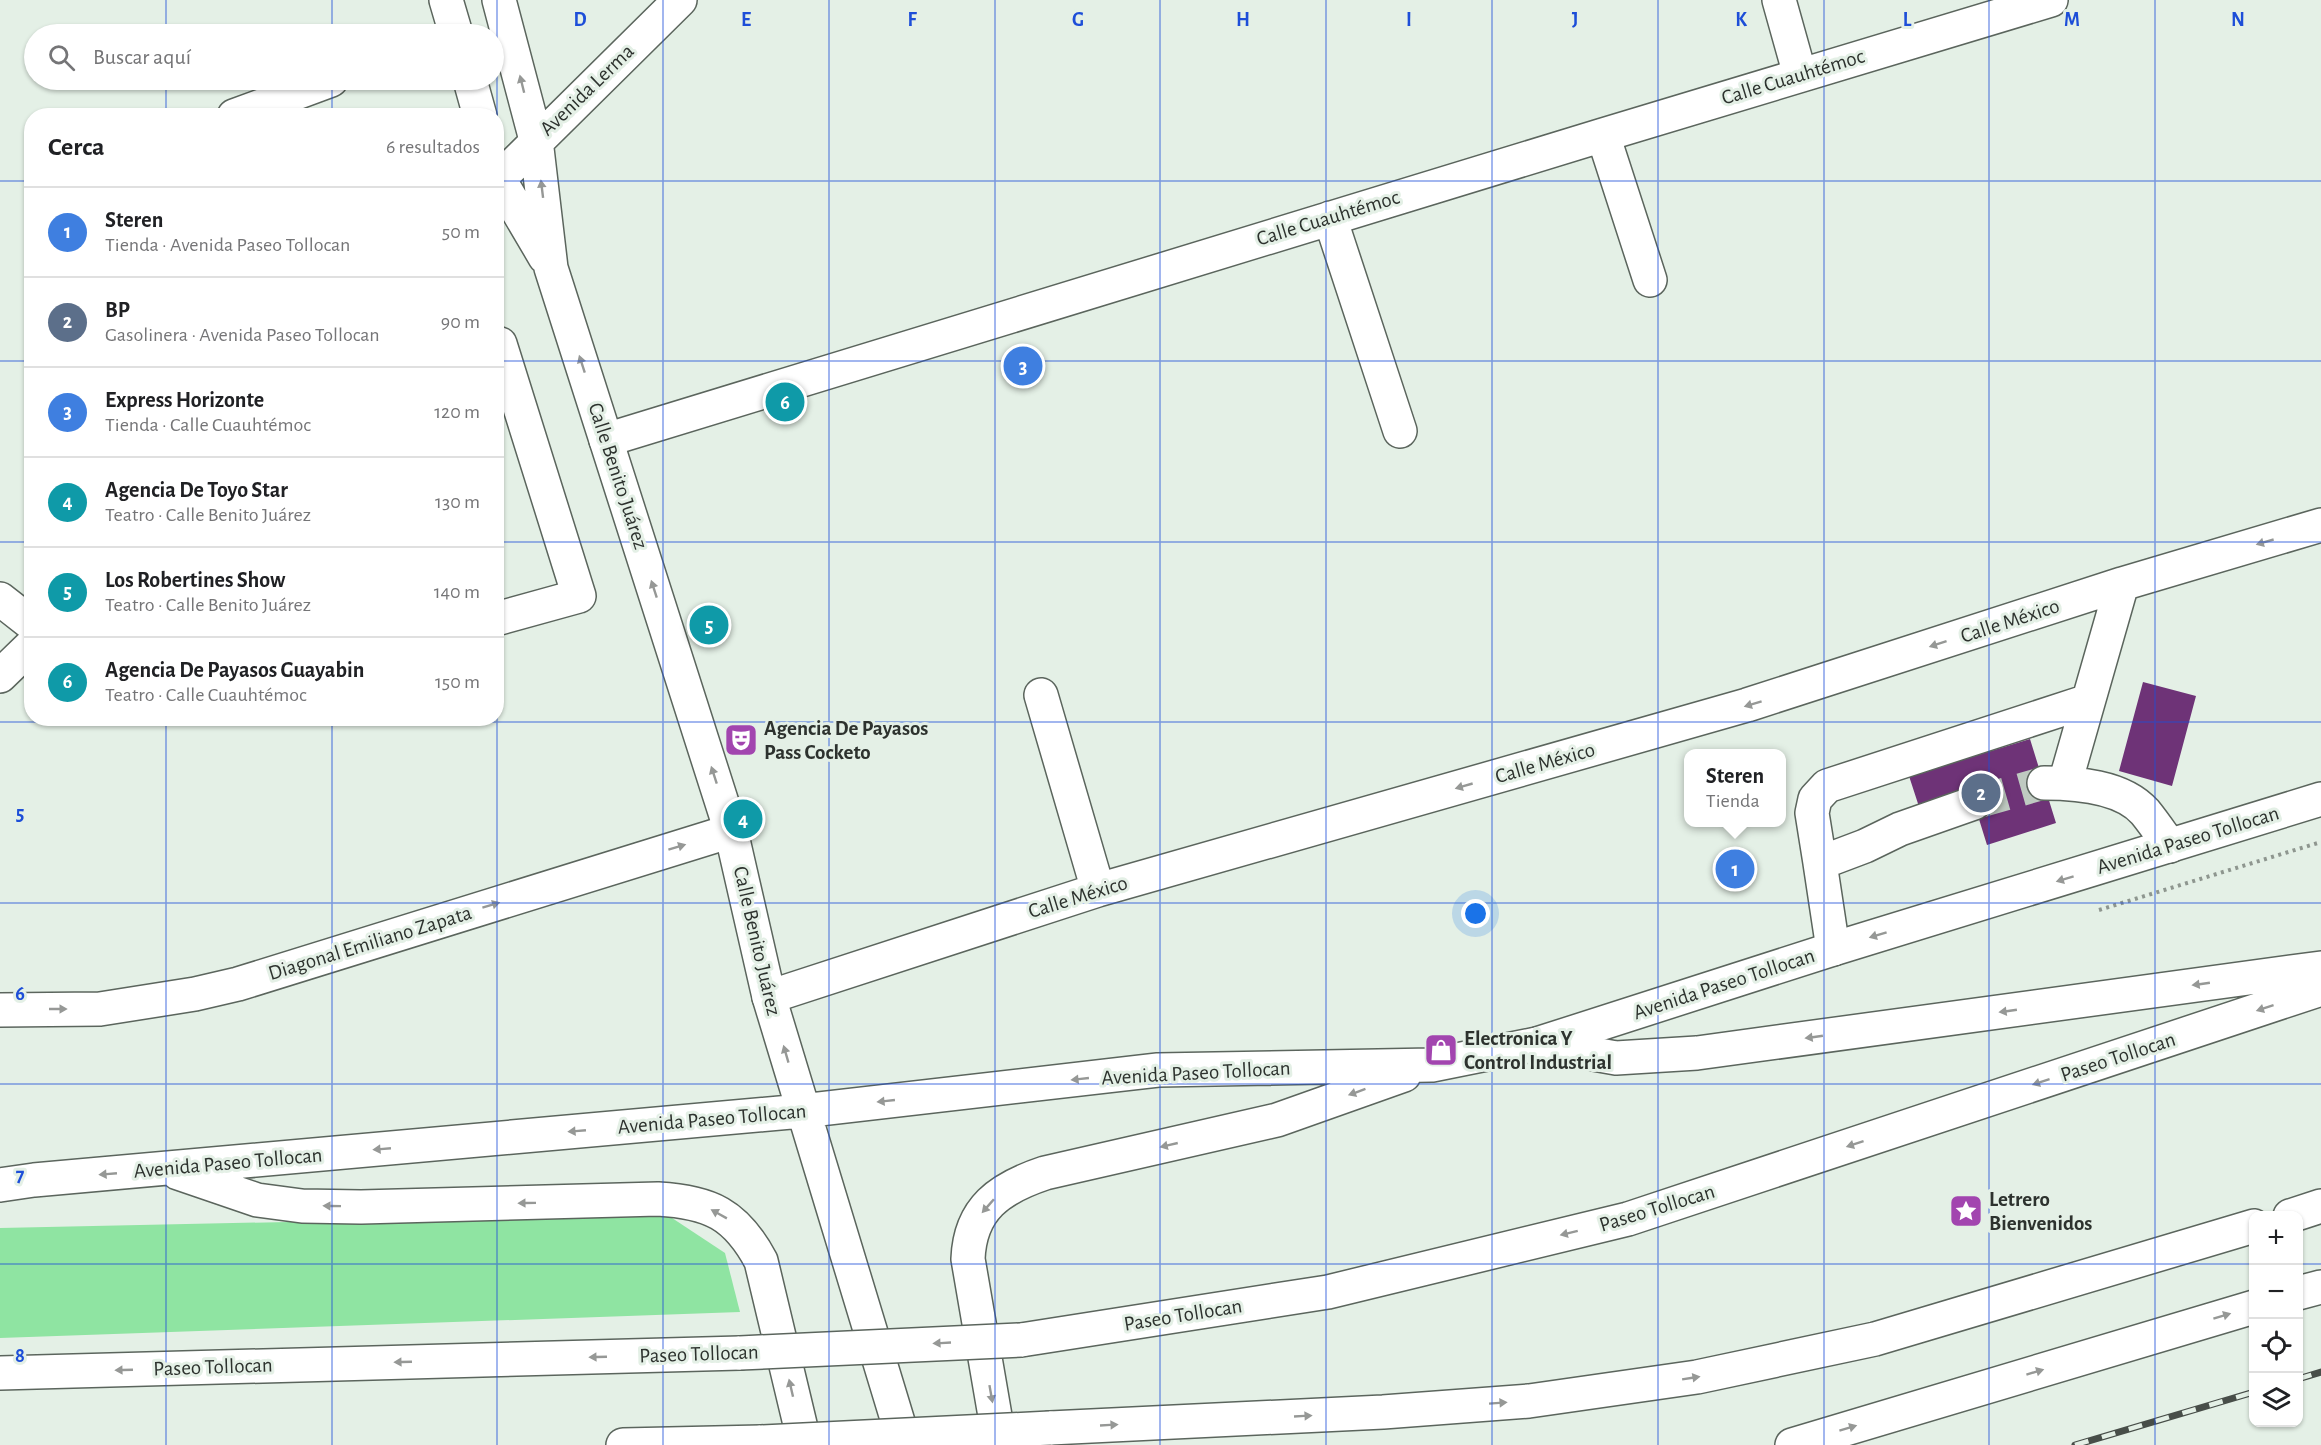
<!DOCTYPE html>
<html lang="es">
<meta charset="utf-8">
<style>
body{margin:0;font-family:"Alegreya Sans",sans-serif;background:#f6f6f6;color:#202124}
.controls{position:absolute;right:18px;bottom:18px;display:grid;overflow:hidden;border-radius:12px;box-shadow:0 2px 4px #0004}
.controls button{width:54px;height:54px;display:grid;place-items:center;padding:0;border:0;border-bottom:2px solid #e0e0e0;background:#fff;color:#202124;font:30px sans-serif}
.you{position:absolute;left:1476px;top:914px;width:21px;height:21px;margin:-15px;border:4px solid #fff;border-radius:50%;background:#1a73e8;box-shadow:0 0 0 9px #1a73e833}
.badge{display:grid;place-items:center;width:39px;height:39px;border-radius:50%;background:#b45309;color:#fff;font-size:20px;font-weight:700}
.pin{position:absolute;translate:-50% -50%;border:3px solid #fff;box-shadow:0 2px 6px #0006}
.popup{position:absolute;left:1684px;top:749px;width:102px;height:78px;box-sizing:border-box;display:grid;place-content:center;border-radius:12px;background:#fff;filter:drop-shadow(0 2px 4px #0005);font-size:20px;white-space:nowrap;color:#757577}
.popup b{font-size:22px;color:#202124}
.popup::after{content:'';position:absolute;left:50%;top:100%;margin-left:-12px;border:12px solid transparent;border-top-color:#fff}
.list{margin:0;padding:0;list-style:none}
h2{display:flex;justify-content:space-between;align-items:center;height:78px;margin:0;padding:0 24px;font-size:26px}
h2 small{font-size:20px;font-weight:400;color:#757577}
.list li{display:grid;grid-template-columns:39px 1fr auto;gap:18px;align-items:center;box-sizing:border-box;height:90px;padding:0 24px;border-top:2px solid #e0e0e0}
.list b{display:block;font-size:22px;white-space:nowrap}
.list p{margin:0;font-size:20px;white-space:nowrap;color:#757577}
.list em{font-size:20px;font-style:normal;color:#757577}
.icon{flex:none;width:33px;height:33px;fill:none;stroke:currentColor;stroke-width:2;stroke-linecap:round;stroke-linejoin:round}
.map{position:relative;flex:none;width:2321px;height:1445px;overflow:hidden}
.search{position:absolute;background:#fff;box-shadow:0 2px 4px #0004;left:24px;top:24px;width:480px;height:66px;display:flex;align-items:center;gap:15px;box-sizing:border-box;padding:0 21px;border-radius:33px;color:#757577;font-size:22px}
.panel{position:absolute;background:#fff;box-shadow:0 2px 4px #0004;left:24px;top:108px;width:480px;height:618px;border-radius:24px}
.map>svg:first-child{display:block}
</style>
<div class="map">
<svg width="2321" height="1445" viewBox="0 0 2321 1445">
<rect width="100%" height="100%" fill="#e4f0e6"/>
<path fill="#8fe4a2" d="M666 1214 725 1253 740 1312 0 1338V1228Z"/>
<path fill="#6e3377" d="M2143 682 2196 696 2172 786 2119 771Z
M2030 739 2056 823 1987 845 1974 803 1923 819 1909 776Z"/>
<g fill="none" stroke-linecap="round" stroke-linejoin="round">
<path stroke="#bfcac1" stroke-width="33" stroke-dasharray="33 16" stroke-linecap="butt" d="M1974 803 2044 783"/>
<g stroke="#5b655d" stroke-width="36">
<path id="minor" d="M1779 0 1800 75
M234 116 331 80
M1603 135 1650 280
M1330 218 1400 431
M496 345 500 344 579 596 496 619
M606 440 1603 135 2051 0
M0 599 32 624
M1041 695 1098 890
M2044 783C2076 783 2122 786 2145 812 2154 823 2162 835 2170 846
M2065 783 2122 584
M1820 863 1812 813 1815 799 1827 786 2088 701
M1833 949 1820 863 1865 846 1900 829 1974 803
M769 997 1098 890 1747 705 2122 584 2321 525
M0 1010 100 1009 195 994 238 984 731 831"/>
</g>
<g stroke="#5b655d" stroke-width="36">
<path id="major" d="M446 0 456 34
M499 0 536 140 551 268 731 831 769 997 905 1445
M470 80 480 116
M496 169 499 179 545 257
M496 182 680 0
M0 676 32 645
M178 1173 257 1200 302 1206 361 1207 658 1199C710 1202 736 1214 761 1261L805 1445
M0 1185 34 1180 802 1111 1158 1070 1432 1065 1537 1044 1833 949 2321 799
M1000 1445 968 1259C970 1208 1000 1188 1045 1173L1277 1120 1404 1075"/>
</g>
<g stroke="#5b655d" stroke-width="36">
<path id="highway" d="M1537 1044 1616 1058 1697 1053 2321 968
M2290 1216 2321 1206
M2298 1293 2321 1287
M1021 1340 1328 1292 1628 1219 2321 989
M0 1373 740 1353
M1050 1428 1383 1412 1529 1401 1697 1377 1875 1339 2254 1226
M623 1445 761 1442
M1792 1445 2254 1307"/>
</g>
<path stroke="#8e968f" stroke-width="4" stroke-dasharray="3 4.5" stroke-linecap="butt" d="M2099 910 2321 842"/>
<use href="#minor" stroke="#fff" stroke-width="33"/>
<use href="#major" stroke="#fff" stroke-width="33"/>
<use href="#highway" stroke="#fff" stroke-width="33"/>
<g stroke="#484e49" stroke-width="7">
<path id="rail" d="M2298 1379 2321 1372
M2075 1445 2254 1392"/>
</g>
<use href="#rail" stroke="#e4f0e6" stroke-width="4.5" stroke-dasharray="14" stroke-linecap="butt"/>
<g stroke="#5b655d" stroke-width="36" stroke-linecap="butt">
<path id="highway-bridge" d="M740 1353 1021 1340
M761 1442 1050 1428"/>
</g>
<use href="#highway-bridge" stroke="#fff" stroke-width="33"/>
</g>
<defs><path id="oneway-solid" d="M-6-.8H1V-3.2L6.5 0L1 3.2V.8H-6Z" transform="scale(1.5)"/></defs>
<g fill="#969896">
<use href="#oneway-solid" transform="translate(522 84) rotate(-104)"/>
<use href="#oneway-solid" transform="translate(542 189) rotate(-97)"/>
<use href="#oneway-solid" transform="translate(582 364) rotate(-108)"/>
<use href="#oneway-solid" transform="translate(2265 542) rotate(164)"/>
<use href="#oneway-solid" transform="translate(654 589) rotate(-108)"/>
<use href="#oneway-solid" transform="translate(1938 644) rotate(162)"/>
<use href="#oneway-solid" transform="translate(1753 704) rotate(163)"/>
<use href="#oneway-solid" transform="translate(714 775) rotate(-108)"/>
<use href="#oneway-solid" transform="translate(1464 786) rotate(164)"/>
<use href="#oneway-solid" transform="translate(677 847) rotate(-17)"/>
<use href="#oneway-solid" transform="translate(2065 879) rotate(163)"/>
<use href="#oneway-solid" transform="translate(491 905) rotate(-17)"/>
<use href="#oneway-solid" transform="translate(1878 935) rotate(163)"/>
<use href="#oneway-solid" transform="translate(2201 984) rotate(172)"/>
<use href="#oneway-solid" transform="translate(2265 1008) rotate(162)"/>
<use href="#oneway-solid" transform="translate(58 1009)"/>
<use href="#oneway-solid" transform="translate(2008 1011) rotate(172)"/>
<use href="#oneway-solid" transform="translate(1814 1037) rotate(172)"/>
<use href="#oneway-solid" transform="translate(786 1054) rotate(-106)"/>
<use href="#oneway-solid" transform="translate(1080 1079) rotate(174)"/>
<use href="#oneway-solid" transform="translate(2041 1082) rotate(162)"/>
<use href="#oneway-solid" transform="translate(1357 1092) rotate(160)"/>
<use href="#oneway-solid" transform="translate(886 1101) rotate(174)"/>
<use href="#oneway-solid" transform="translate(577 1131) rotate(175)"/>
<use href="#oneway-solid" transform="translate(1855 1144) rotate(162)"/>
<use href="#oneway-solid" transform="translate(1169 1145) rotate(167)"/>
<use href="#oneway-solid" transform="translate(382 1149) rotate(175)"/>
<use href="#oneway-solid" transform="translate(108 1174) rotate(175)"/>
<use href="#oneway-solid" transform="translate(527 1203) rotate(179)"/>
<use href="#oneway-solid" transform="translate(332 1206) rotate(-179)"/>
<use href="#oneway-solid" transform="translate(988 1206) rotate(131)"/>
<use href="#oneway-solid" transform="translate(719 1214) rotate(-151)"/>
<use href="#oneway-solid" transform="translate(1569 1233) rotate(166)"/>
<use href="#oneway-solid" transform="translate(2222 1316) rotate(-17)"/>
<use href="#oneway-solid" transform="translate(942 1343) rotate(177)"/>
<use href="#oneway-solid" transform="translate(598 1357) rotate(178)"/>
<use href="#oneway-solid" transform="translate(403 1362) rotate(178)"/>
<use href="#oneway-solid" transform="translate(124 1370) rotate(178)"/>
<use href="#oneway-solid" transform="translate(2035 1372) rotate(-17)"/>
<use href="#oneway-solid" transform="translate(1691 1378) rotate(-9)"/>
<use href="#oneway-solid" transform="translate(791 1388) rotate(-103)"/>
<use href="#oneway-solid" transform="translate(991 1394) rotate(80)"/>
<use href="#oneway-solid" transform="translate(1498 1403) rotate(-4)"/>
<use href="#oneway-solid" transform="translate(1303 1416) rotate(-3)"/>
<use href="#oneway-solid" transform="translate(1109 1425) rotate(-3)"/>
<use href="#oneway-solid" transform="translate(1848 1428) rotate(-17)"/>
</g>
<path fill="none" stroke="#1d4ed8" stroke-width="1.5" stroke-opacity="0.55" d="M166 0V34M332 0V34M497 0V1445M663 0V1445M829 0V1445M995 0V1445M1160 0V1445M1326 0V1445M1492 0V1445M1658 0V1445M1824 0V1445M1989 0V1445M2155 0V1445M166 80V116M332 80V116M0 181H32M496 181H2321M0 361H32M496 361H2321M0 542H32M496 542H2321M166 718V1445M332 718V1445M0 722H2321M0 903H2321M0 1084H2321M0 1264H2254M2298 1264H2321"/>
<defs>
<g id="theatre-square" transform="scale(1.725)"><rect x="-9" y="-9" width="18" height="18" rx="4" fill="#a245af" stroke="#e4f0e6"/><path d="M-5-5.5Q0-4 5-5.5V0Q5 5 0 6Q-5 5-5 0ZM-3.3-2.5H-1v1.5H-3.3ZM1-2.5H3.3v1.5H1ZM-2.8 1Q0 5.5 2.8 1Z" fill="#fff"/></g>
<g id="shop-square" transform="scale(1.725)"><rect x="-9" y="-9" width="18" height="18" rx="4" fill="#a245af" stroke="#e4f0e6"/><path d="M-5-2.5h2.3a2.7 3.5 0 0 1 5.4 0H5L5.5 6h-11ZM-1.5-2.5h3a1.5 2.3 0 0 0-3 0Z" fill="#fff"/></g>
<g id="sight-square" transform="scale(1.725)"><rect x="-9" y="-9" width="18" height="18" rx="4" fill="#a245af" stroke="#e4f0e6"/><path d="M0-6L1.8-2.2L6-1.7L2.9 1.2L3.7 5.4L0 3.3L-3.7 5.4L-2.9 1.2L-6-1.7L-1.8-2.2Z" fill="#fff"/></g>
</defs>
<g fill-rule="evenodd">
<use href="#theatre-square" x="741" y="740"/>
<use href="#shop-square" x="1441" y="1050"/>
<use href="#sight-square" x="1966" y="1211"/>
</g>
<g text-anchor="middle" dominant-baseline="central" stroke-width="6" stroke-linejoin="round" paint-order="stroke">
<g font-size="21" fill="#2d322e" stroke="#e4f0e6">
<text transform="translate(1793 77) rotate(-17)">Calle Cuauhtémoc</text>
<text transform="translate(587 90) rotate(-44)">Avenida Lerma</text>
<text transform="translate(1328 218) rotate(-17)">Calle Cuauhtémoc</text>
<text transform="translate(618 476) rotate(72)">Calle Benito Juárez</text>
<text transform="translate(2010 621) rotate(-18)">Calle México</text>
<text transform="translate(1545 763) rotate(-16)">Calle México</text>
<text transform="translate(2188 840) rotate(-17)">Avenida Paseo Tollocan</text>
<text transform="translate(1078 897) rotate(-17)">Calle México</text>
<text transform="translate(757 941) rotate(77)">Calle Benito Juárez</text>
<text transform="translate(370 943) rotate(-17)">Diagonal Emiliano Zapata</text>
<text transform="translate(1724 984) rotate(-18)">Avenida Paseo Tollocan</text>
<text transform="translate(2118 1057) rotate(-18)">Paseo Tollocan</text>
<text transform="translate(1196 1073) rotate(-3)">Avenida Paseo Tollocan</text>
<text transform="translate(712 1119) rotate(-5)">Avenida Paseo Tollocan</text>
<text transform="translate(228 1163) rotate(-5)">Avenida Paseo Tollocan</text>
<text transform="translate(1657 1208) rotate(-17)">Paseo Tollocan</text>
<text transform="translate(1183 1315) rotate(-9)">Paseo Tollocan</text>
<text transform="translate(699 1354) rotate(-2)">Paseo Tollocan</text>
<text transform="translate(213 1367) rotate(-2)">Paseo Tollocan</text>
</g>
<g font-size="21" font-weight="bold" fill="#2d322e" stroke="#e4f0e6" text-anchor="start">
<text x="764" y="728">Agencia De Payasos<tspan x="764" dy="24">Pass Cocketo</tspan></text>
<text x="1464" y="1038">Electronica Y<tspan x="1464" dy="24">Control Industrial</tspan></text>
<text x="1989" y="1199">Letrero<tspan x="1989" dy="24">Bienvenidos</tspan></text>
</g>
</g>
<g font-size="20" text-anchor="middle" font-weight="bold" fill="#1d4ed8" stroke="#e4f0e6" stroke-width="6" stroke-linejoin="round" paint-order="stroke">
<text x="580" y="26">D</text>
<text x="746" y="26">E</text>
<text x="912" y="26">F</text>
<text x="1078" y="26">G</text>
<text x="1243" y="26">H</text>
<text x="1409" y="26">I</text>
<text x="1575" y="26">J</text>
<text x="1741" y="26">K</text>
<text x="1907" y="26">L</text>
<text x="2072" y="26">M</text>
<text x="2238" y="26">N</text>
<text x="20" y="820">5</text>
<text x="20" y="1000">6</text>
<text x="20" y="1181">7</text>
<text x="20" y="1362">8</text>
</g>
</svg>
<div class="controls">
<button>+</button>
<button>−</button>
<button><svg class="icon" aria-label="locate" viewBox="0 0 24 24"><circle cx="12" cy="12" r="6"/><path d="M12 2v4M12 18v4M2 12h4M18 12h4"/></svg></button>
<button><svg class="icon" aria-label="layers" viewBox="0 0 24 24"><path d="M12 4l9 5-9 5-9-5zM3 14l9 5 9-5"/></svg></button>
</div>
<div class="you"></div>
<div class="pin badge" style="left:1735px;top:869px;background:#3f7fe0">1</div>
<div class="popup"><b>Steren</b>Tienda</div>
<div class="pin badge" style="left:1981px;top:793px;background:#5c6f8a">2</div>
<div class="pin badge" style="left:1023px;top:366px;background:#3f7fe0">3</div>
<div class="pin badge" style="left:743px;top:819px;background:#0f9aa8">4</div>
<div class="pin badge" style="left:709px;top:625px;background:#0f9aa8">5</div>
<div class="pin badge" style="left:785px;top:402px;background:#0f9aa8">6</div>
<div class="search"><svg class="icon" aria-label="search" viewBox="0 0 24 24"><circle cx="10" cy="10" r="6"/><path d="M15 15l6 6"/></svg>Buscar aquí</div>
<section class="panel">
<h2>Cerca<small>6 resultados</small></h2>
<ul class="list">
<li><span class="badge" style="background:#3f7fe0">1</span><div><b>Steren</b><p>Tienda · Avenida Paseo Tollocan</p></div><em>50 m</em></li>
<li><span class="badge" style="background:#5c6f8a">2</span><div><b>BP</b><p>Gasolinera · Avenida Paseo Tollocan</p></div><em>90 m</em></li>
<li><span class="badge" style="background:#3f7fe0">3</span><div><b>Express Horizonte</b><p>Tienda · Calle Cuauhtémoc</p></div><em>120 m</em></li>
<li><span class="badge" style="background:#0f9aa8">4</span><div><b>Agencia De Toyo Star</b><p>Teatro · Calle Benito Juárez</p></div><em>130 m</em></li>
<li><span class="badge" style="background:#0f9aa8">5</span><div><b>Los Robertines Show</b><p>Teatro · Calle Benito Juárez</p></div><em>140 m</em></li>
<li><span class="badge" style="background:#0f9aa8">6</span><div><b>Agencia De Payasos Guayabin</b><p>Teatro · Calle Cuauhtémoc</p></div><em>150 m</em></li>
</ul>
</section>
</div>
